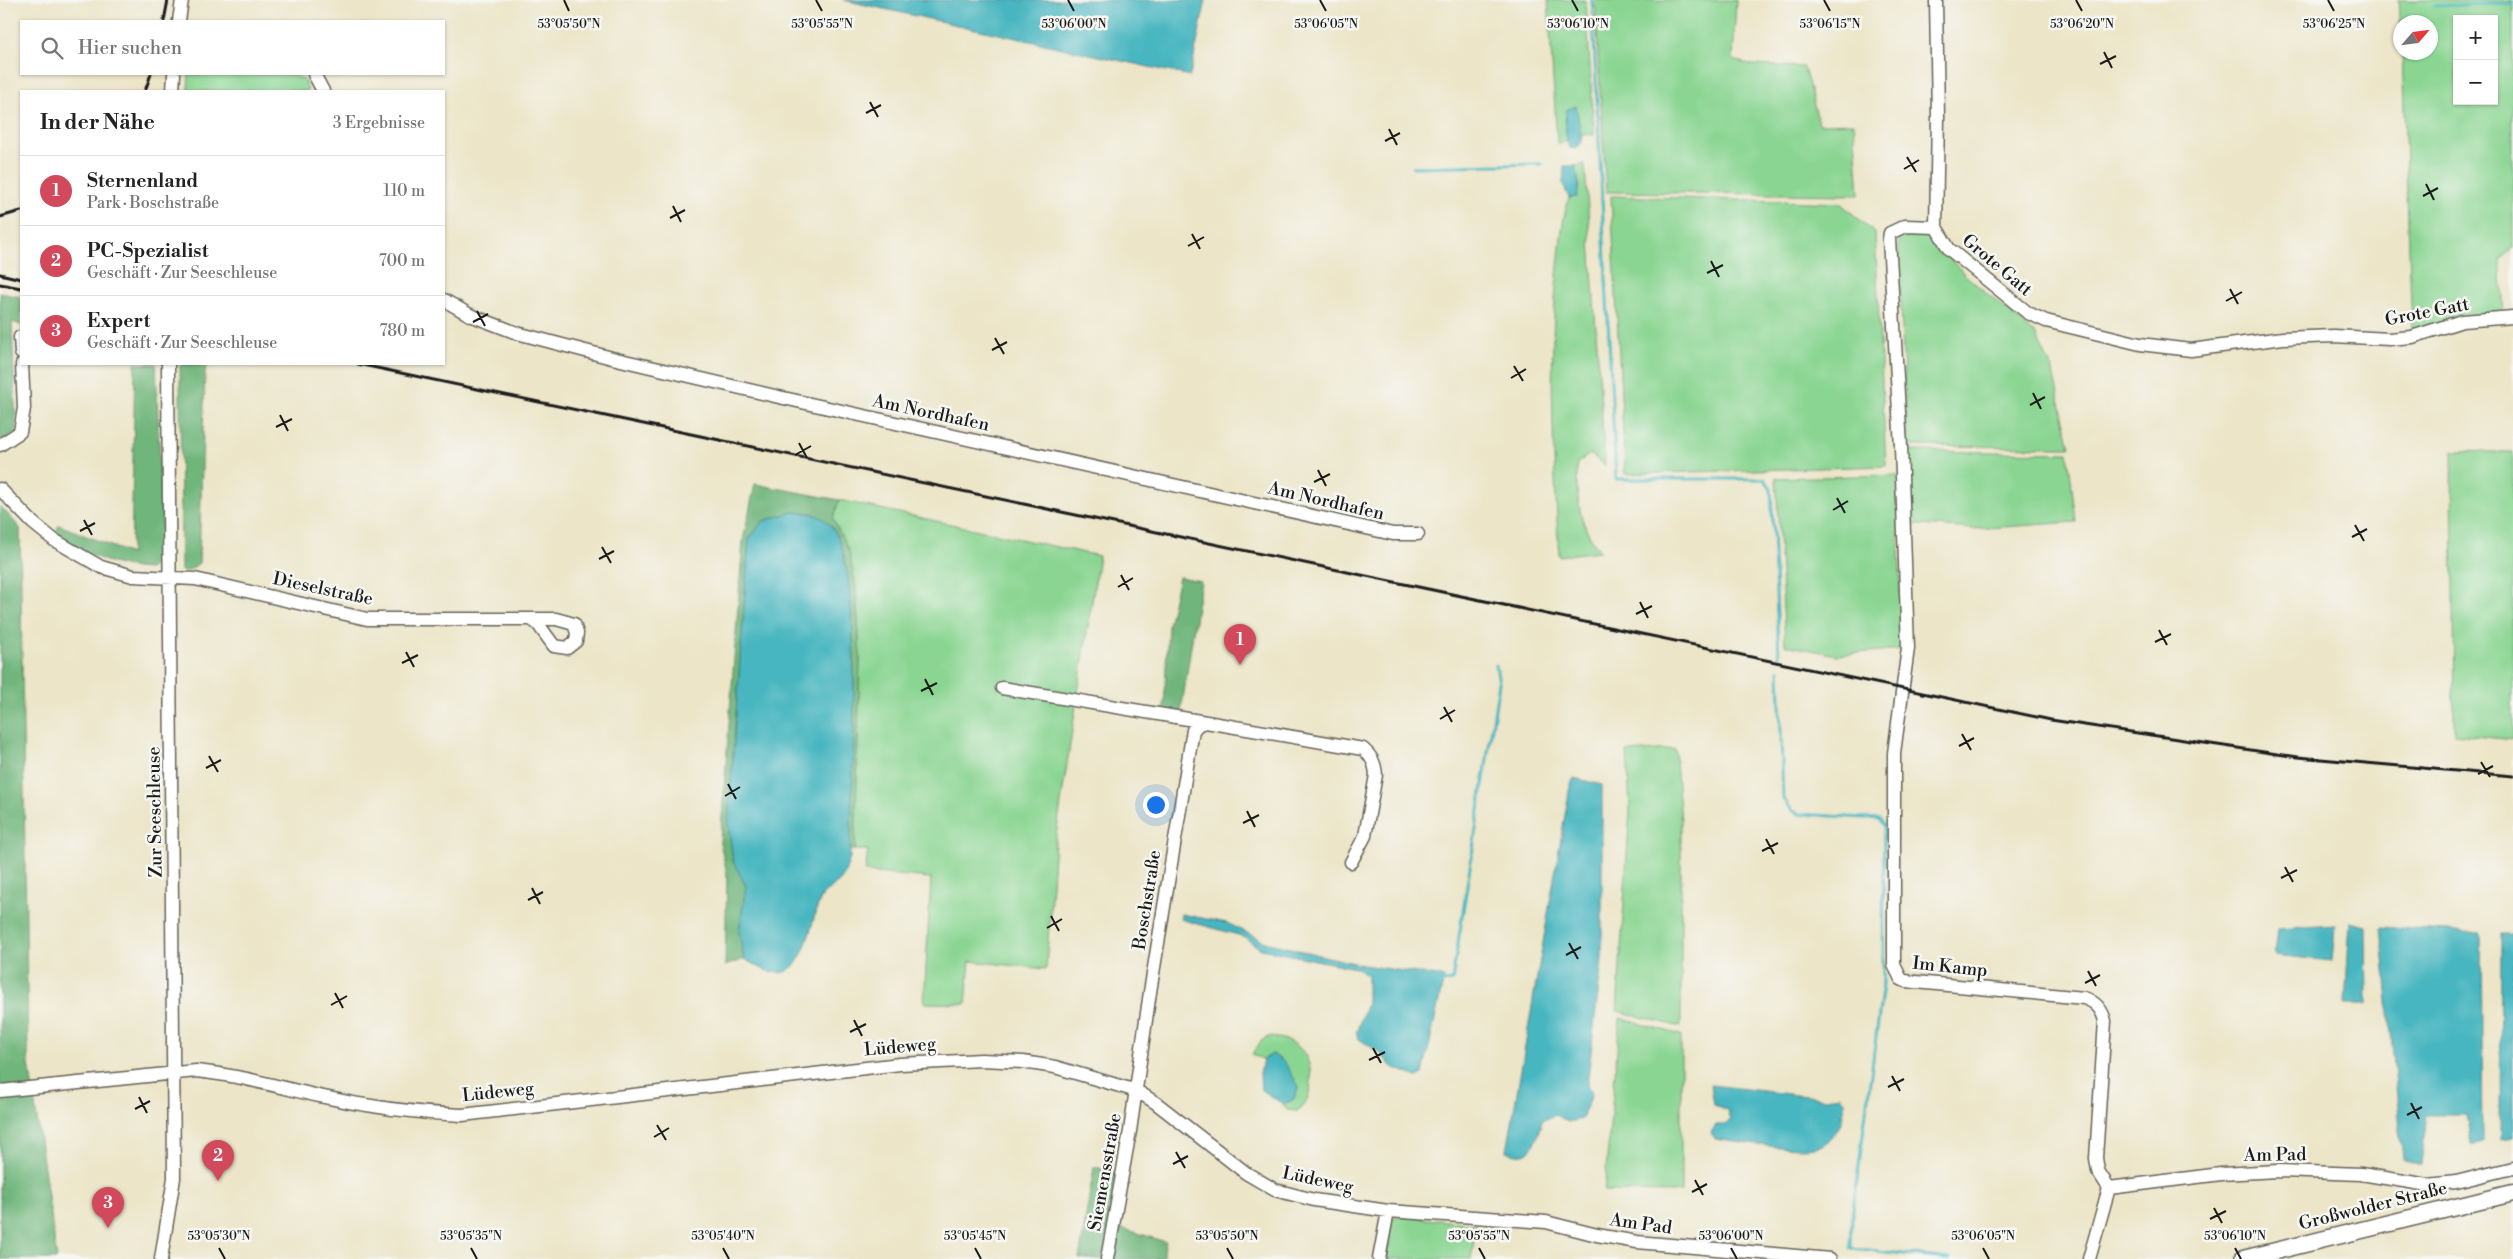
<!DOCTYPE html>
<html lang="de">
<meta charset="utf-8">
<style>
body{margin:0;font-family:"Libre Bodoni",serif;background:#f6f6f6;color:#222}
.controls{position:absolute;right:15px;top:15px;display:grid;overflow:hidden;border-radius:0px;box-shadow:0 1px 4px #0004}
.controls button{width:45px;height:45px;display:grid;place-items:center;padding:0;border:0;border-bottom:1px solid #e0e0e0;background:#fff;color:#222;font:25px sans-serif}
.compass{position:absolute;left:2393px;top:15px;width:45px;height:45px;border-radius:50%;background:#fff;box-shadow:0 1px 4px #0004;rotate:62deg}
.you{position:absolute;left:1155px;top:804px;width:18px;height:18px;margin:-12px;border:4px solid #fff;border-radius:50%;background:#1a73e8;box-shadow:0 0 0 8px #1a73e833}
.badge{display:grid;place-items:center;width:32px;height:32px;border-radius:50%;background:#d1495b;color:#fff;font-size:16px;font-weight:700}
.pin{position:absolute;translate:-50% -41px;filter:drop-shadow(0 1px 2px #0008)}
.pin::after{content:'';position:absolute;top:26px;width:18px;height:15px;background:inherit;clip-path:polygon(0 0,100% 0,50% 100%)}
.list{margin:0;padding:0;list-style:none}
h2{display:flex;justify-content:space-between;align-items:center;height:65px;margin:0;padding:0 20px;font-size:21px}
h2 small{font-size:16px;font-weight:400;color:#767676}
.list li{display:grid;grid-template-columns:32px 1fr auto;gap:15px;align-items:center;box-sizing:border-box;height:70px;padding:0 20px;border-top:1px solid #e0e0e0}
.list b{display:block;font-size:19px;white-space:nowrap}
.list p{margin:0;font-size:16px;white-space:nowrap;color:#767676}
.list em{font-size:16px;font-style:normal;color:#767676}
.icon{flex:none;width:28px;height:28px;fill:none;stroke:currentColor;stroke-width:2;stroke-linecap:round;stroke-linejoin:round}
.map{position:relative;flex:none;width:2513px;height:1259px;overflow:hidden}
.search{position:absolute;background:#fff;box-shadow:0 1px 4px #0004;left:20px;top:20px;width:425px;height:55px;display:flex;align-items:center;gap:12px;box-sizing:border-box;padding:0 18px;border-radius:0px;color:#767676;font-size:19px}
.panel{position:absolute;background:#fff;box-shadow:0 1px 4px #0004;left:20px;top:90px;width:425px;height:275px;border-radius:0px}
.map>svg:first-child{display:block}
</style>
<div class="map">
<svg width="2513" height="1259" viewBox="0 0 2513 1259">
<rect width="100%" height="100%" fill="#f6f6f2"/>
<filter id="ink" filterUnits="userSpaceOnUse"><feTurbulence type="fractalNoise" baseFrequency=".02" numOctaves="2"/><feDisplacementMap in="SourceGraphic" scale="10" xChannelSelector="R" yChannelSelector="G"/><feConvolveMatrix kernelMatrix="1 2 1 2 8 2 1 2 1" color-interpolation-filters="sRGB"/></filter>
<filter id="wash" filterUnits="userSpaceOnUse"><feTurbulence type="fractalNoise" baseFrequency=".0096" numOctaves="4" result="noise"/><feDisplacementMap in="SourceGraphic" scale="20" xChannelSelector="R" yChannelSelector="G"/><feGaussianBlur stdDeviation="1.12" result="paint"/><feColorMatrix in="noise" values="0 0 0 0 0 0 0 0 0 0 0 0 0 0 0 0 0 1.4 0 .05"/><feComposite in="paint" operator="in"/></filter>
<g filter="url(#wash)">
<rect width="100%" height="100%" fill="#ece5c8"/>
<path fill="#8ad592" stroke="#537857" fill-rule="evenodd" d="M1548 0H1586L1594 135 1579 134 1576 106 1565 119 1567 142 1557 143Z
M1595 0H1736L1733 60 1752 65 1804 67 1819 124 1854 123 1859 195 1606 192Z
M2398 0H2513V247L2500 261 2504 314 2412 333 2402 53 2430 52V22H2400V35ZM2457 19H2494V101H2457Z
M189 74H293L305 81 308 91H188Z
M1585 164 1605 465 1590 454 1577 463C1577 500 1577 521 1600 551L1559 556C1554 463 1548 369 1557 276 1560 249 1561 223 1569 198L1577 196 1579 184 1575 166Z
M1611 196 1840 203 1875 233 1886 466 1625 474Z
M1931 236 1965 275 2035 334 2052 368 2070 447 1907 446 1898 237Z
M1907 451 2068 453 2076 522 1974 529 1907 524Z
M2452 451 2513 452V740L2454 734Z
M1897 475 1902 649 1837 655 1785 645 1776 478Z
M839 500 1099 556 1055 842 1046 969 970 961 966 1004 924 1003 931 878 865 872 868 850H855L860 657 856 588 833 519Z
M1675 749 1681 822V1027L1617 1011 1630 809 1627 752Z
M1620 1018 1681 1035V1192L1604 1191Z
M1268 1037C1297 1038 1311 1053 1311 1081 1310 1095 1308 1103 1297 1111L1287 1110 1283 1104 1293 1100 1299 1087 1285 1064 1273 1054 1263 1059 1252 1055 1261 1041Z
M1396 1216 1477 1224 1471 1259H1386L1391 1219Z"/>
<path fill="#6fb67c" stroke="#46694c" d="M0 293 21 297V325L12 322 16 432 0 441Z
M135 364H156L163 551 159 561 149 569C109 567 88 554 55 534L59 525 131 554Z
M180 364H208L205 371 199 563 188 571H181Z
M755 484 839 500 833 519 849 551 856 588 860 657 855 850H850L854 654 851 625 814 513 793 512 763 521 749 539 728 823 733 861 746 886 739 932 744 959 725 966 727 873 720 843 743 540Z
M0 506 20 528 28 1056 57 1259H0Z
M1179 577 1201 581 1181 712 1164 709 1168 625Z
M1094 1167 1117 1172 1104 1259H1079Z
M1118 1227 1166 1242 1162 1259H1113Z"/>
<path fill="#47b6c0" stroke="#32696e" d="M843 0H1206L1190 76Z
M1576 106 1582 141 1576 149 1570 148C1565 137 1565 122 1566 110Z
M1564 166H1575L1579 184 1577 197 1569 198 1563 184Z
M793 512C808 513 820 513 831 526 866 565 851 798 850 858 847 865 845 875 841 880 835 886 825 891 821 898 811 918 807 970 780 973 768 974 754 964 744 959L739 932 746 886 733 861 728 823 749 539 763 521Z
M1574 778 1602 785V960L1587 1086 1592 1093C1590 1103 1584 1109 1582 1119L1568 1122 1555 1115 1542 1121C1535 1140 1534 1163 1507 1151L1570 786Z
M1181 914 1227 923 1268 943 1363 965 1444 977 1423 1074 1417 1077 1392 1067 1380 1053 1359 1039 1356 1033 1367 1003V977L1360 969 1261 949 1242 936 1180 919Z
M2350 922 2366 926 2367 1004H2345Z
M2335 925 2332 961 2274 955 2277 929Z
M2381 927 2481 933 2483 1142 2471 1145 2466 1114H2427L2421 1165 2403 1160Z
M2501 934H2513V1137L2500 1139Z
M1273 1054 1285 1063 1299 1087 1293 1100 1283 1104 1261 1090 1260 1073 1263 1059Z
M1711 1085 1825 1098 1840 1096 1845 1102C1844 1119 1838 1136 1822 1145 1807 1153 1734 1142 1714 1139L1711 1132 1716 1125H1722L1730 1121 1727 1110 1714 1105Z"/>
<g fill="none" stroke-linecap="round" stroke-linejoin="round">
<path stroke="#47b6c0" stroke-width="3" d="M1592 0 1616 479H1764L1771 488 1779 657
M2435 6 2513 3
M1413 167 1541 164
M1779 670 1783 799 1792 810 1799 814 1880 819 1884 826 1883 984 1852 1218 1851 1248 1949 1259
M1443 982 1452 981 1499 683 1496 665"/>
</g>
</g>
<g filter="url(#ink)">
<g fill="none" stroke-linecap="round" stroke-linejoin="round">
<g stroke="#656258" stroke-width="15">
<path id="minor" d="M1936 0 1938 117 1936 227 1949 249 2028 313 2046 321 2140 344 2191 350 2283 338 2334 336 2389 339 2412 337 2462 321 2513 317
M179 21 182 0
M314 74 323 91
M173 91 174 74
M1936 227 1905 226 1890 233 1889 239 1901 447 1908 648 1894 753V965L1901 979 1905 981 2084 998C2096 1002 2102 1009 2105 1021L2096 1158 2098 1171 2109 1188
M444 300 470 315 517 333 612 358 779 397 1393 534H1418
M20 337 21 353
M0 445 20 432 24 408 22 364
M0 489 33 523 54 540 101 567 133 576 195 579 367 619H556L574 624 577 633 576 641 567 648 554 646 538 624 531 619
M1002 688 1206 722
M0 1091 196 1071C238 1075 278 1087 319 1096 367 1107 414 1113 462 1115L900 1064 982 1060 1023 1062 1055 1067 1137 1091 1156 1103 1246 1173 1275 1190 1314 1200 1388 1211 1546 1222 1597 1235 1637 1242 1830 1259
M2109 1188 2221 1174 2278 1171 2361 1174 2428 1185 2456 1182 2513 1168
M161 1259 174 1178 168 364
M1107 1259 1130 1131 1150 992 1193 730 1199 724 1206 722 1363 749C1372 757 1375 763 1376 775L1365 836 1351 862
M1379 1259 1388 1211
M2089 1259 2109 1188"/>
</g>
<g stroke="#656258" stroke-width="19">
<path id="major" d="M2243 1259 2513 1193"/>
</g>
<use href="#minor" stroke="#fff" stroke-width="12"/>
<use href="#major" stroke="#fff" stroke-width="16"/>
<path stroke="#1c1c1c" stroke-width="3" d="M164 21 168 0
M145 91 151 74
M0 217 21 211
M0 274 21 279
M0 284 21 288
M358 364 2051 720 2298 757 2513 776"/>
</g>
</g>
<path fill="none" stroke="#1c1c1c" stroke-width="2" d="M564 0 569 11M816 0 822 11M1068 0 1074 11M1320 0 1326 11M1572 0 1578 11M1824 0 1830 11M2076 0 2082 11M2328 0 2334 11M2104 52 2112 68M2100 64 2116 56M870 102 878 117M866 113 881 105M1389 129 1397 145M1385 141 1400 133M1907 157 1916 172M1904 169 1919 160M2426 184 2434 200M2423 196 2438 188M673 206 681 222M670 218 685 210M1192 234 1200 249M1188 246 1204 237M1711 261 1719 277M1707 273 1723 265M2230 289 2238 304M2226 301 2242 292M477 311 485 326M473 322 488 314M995 338 1004 354M992 350 1007 342M1514 366 1523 381M1511 378 1526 369M2033 393 2041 409M2030 405 2045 397M280 415 288 431M276 427 292 419M799 443 807 458M795 455 811 446M1318 470 1326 486M1314 482 1330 474M1837 498 1845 513M1833 510 1848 501M84 520 92 535M2355 525 2364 541M80 531 95 523M2352 537 2367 529M602 547 611 563M599 559 614 551M1121 575 1129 590M1118 587 1133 578M1640 602 1648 618M1636 614 1652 606M2159 630 2167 645M2155 642 2171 634M406 652 414 667M402 663 418 655M925 679 933 695M921 691 937 683M1444 707 1452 722M1440 719 1455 710M1962 734 1971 750M1959 746 1974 738M209 756 218 772M2481 762 2490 777M206 768 221 760M2478 774 2493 766M728 784 736 799M725 796 740 787M1247 811 1255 827M1243 823 1259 815M1766 839 1774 854M1762 851 1778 843M2285 867 2293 882M2281 878 2297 870M532 888 540 904M528 900 543 892M1051 916 1059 931M1047 928 1062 919M1569 943 1578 959M1566 955 1581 947M2088 971 2096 986M2085 983 2100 975M335 993 343 1008M331 1005 347 996M854 1020 862 1036M850 1032 866 1024M1373 1048 1381 1063M1369 1060 1385 1052M1892 1076 1900 1091M1888 1087 1904 1079M139 1097 147 1113M2411 1103 2419 1119M135 1109 150 1101M2407 1115 2422 1107M657 1125 666 1140M654 1137 669 1128M1176 1152 1185 1168M1173 1164 1188 1156M1695 1180 1703 1195M1692 1192 1707 1184M2214 1208 2222 1223M2210 1219 2226 1211M219 1248 225 1259M471 1248 477 1259M723 1248 729 1259M975 1248 981 1259M1227 1248 1233 1259M1479 1248 1485 1259M1731 1248 1737 1259M1983 1248 1989 1259M2235 1248 2241 1259"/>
<g text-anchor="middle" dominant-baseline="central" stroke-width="5" stroke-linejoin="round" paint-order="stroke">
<g font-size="18" fill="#1c1c1c" stroke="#f6f6f2">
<text transform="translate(1997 265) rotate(40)">Grote Gatt</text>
<text transform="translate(2427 312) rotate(-11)">Grote Gatt</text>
<text transform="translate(931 413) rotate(12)">Am Nordhafen</text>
<text transform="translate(1326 501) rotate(13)">Am Nordhafen</text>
<text transform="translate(323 589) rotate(12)">Dieselstraße</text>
<text transform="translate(155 812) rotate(-91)">Zur Seeschleuse</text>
<text transform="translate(1147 900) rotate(-81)">Boschstraße</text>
<text transform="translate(1950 967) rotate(6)">Im Kamp</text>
<text transform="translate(900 1047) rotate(-5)">Lüdeweg</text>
<text transform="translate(498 1092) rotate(-6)">Lüdeweg</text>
<text transform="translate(2275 1155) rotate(-1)">Am Pad</text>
<text transform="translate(1105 1172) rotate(-80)">Siemensstraße</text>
<text transform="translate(1318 1180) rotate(12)">Lüdeweg</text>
<text transform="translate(2373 1206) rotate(-14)">Großwolder Straße</text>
<text transform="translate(1641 1224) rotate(8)">Am Pad</text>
</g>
</g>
<g font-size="12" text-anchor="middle" fill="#1c1c1c" stroke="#f6f6f2" stroke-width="5" stroke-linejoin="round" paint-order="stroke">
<text x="569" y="28">53°05'50"N</text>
<text x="822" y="28">53°05'55"N</text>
<text x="1074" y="28">53°06'00"N</text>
<text x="1326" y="28">53°06'05"N</text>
<text x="1578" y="28">53°06'10"N</text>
<text x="2082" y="28">53°06'20"N</text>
<text x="2334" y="28">53°06'25"N</text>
<text x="1830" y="28">53°06'15"N</text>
<text x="219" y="1240">53°05'30"N</text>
<text x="471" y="1240">53°05'35"N</text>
<text x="723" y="1240">53°05'40"N</text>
<text x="975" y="1240">53°05'45"N</text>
<text x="1227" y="1240">53°05'50"N</text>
<text x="1479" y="1240">53°05'55"N</text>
<text x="1731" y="1240">53°06'00"N</text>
<text x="1983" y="1240">53°06'05"N</text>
<text x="2235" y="1240">53°06'10"N</text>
</g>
</svg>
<div class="controls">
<button>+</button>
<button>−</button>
</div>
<svg class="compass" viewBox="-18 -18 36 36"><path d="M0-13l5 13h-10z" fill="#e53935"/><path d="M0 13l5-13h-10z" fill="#767676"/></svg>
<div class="you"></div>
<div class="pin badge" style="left:1240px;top:665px">1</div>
<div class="pin badge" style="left:218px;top:1181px">2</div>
<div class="pin badge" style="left:108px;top:1228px">3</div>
<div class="search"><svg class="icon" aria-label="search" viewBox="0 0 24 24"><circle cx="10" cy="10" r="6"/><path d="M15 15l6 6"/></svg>Hier suchen</div>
<section class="panel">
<h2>In der Nähe<small>3 Ergebnisse</small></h2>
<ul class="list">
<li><span class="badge">1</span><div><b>Sternenland</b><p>Park · Boschstraße</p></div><em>110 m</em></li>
<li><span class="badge">2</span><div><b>PC-Spezialist</b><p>Geschäft · Zur Seeschleuse</p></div><em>700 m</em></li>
<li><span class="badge">3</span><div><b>Expert</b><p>Geschäft · Zur Seeschleuse</p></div><em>780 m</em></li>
</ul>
</section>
</div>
